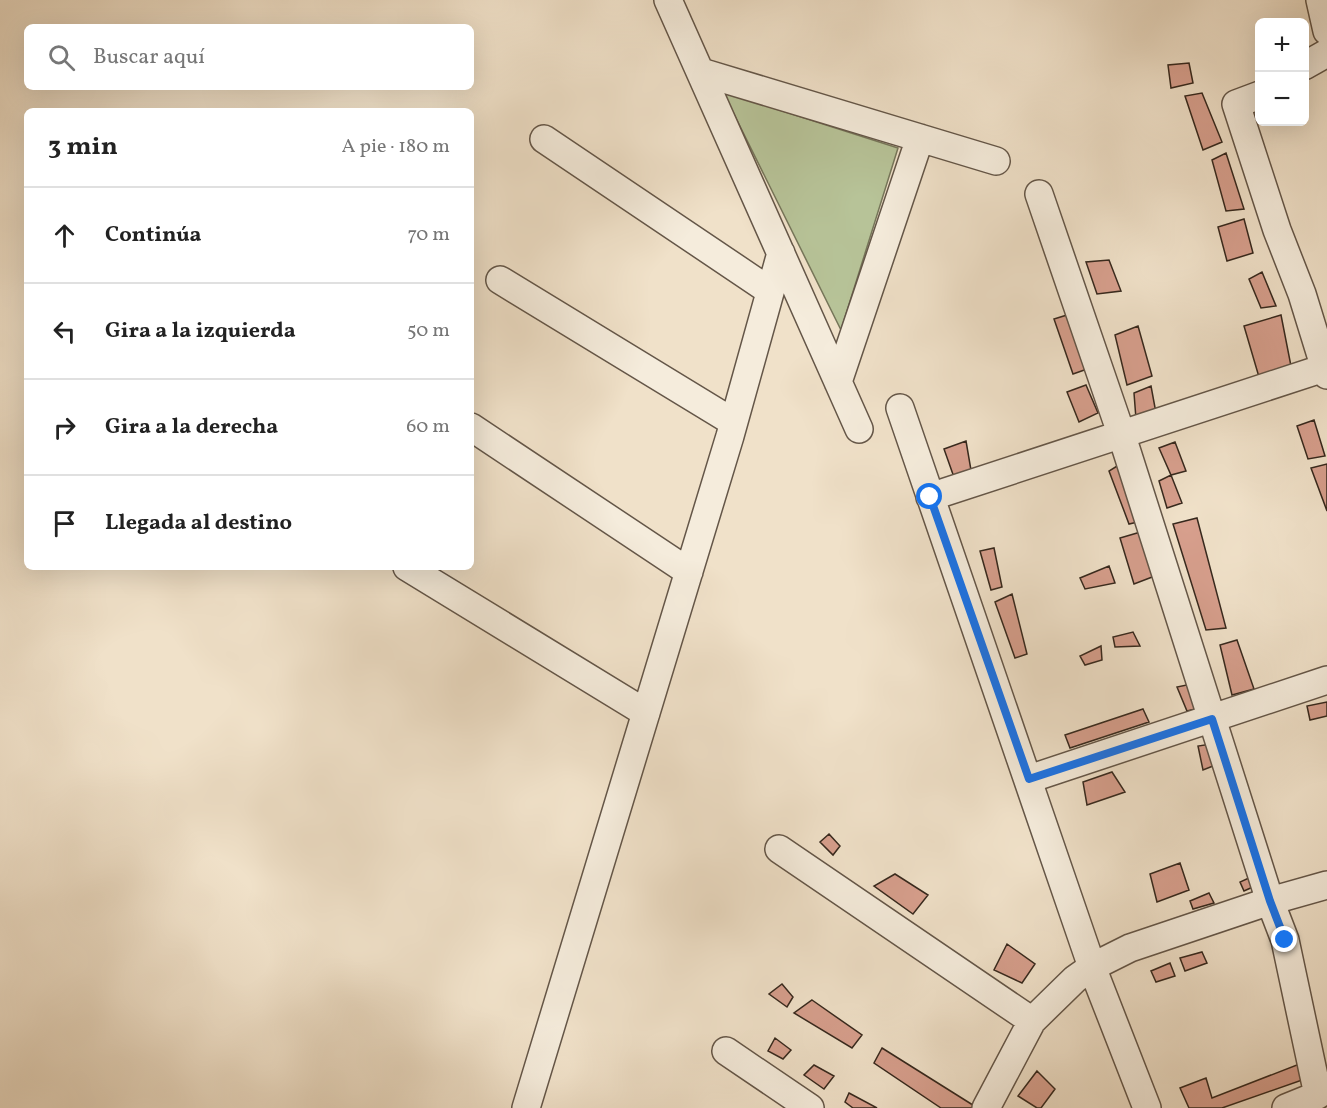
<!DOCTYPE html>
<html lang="es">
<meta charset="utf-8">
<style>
body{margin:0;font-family:Vollkorn,serif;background:#f6f6f6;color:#222}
.controls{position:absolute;right:18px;top:18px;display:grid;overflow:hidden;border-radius:9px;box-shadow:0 6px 24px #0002}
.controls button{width:54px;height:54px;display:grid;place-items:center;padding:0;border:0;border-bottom:2px solid #e0e0e0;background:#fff;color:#222;font:30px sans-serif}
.stop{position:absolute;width:18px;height:18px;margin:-14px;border:4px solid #1a73e8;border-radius:50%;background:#fff}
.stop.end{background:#1a73e8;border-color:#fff;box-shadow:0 2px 6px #0008}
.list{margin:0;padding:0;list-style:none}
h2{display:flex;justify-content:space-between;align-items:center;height:78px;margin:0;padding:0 24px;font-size:26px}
h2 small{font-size:20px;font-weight:400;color:#767676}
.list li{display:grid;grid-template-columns:39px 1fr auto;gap:18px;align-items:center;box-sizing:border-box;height:96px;padding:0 24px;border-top:2px solid #e0e0e0}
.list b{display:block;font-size:22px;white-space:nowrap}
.list em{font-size:20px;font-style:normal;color:#767676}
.icon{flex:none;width:33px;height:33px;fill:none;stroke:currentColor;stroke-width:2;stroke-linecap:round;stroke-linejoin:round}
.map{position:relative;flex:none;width:1327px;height:1108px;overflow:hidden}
.search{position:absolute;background:#fff;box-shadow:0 6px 24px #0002;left:24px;top:24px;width:450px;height:66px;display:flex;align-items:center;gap:15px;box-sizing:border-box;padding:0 21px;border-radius:9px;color:#767676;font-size:22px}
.panel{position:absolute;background:#fff;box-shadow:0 6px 24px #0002;left:24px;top:108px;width:450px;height:462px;border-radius:9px}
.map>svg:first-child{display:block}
</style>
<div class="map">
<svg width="1327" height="1108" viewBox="0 0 1327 1108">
<rect width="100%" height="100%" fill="#f0e1c9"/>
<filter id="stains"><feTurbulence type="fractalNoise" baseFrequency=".00333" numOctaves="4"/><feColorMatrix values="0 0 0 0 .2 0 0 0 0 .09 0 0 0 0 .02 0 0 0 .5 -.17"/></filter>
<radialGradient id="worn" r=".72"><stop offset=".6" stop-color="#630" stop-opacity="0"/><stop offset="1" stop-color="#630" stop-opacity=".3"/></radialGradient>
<path fill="#b7c398" stroke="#76765a" stroke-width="1.5" d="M723 92 898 148 841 330Z"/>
<path fill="#d79f8d" stroke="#36281d" stroke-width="1.5" d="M1189 63 1193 83 1171 88 1168 65Z
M1202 93 1222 142 1203 150 1185 96Z
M1226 153 1244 209 1226 211 1212 160Z
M1244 219 1253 253 1227 261 1218 227Z
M1109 260 1121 291 1097 294 1086 262Z
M1262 272 1276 306 1261 308 1249 279Z
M1067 315 1090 368 1073 374 1054 319Z
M1281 315 1291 366 1259 377 1244 326Z
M1138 326 1152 376 1127 385 1115 335Z
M1086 385 1098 413 1079 422 1067 392Z
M1151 386 1156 413 1136 419 1134 393Z
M1314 420 1325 456 1308 459 1297 426Z
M966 441 972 476 955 480 944 449Z
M1175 442 1186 471 1171 475 1159 448Z
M1122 463 1142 521 1129 524 1109 471Z
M1327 464V511L1311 468Z
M1171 475 1182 503 1167 508 1159 481Z
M1197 518 1226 628 1206 630 1173 524Z
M1144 531 1160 574 1134 584 1120 538Z
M994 548 1002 587 991 590 980 551Z
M1109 566 1115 583 1085 589 1080 578Z
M1012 594 1027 654 1015 658 995 602Z
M1133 632 1140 646 1115 647 1113 637Z
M1237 640 1254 689 1232 695 1220 645Z
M1101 646 1102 660 1085 665 1080 656Z
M1196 683 1204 707 1187 711 1177 687Z
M1327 702V716L1310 720 1307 706Z
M1143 709 1149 722 1070 748 1065 735Z
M1211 744 1218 764 1203 770 1198 746Z
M1112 772 1125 792 1087 805 1083 782Z
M829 834 840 846 833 855 820 842Z
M1180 863 1189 890 1157 902 1150 874Z
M895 874 928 895 913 914 874 886Z
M1251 877 1255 886 1244 891 1240 882Z
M1209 893 1214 903 1193 909 1190 901Z
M1007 944 1035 964 1022 983 994 970Z
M1202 952 1207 963 1185 971 1180 958Z
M1170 963 1175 976 1156 982 1151 971Z
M782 984 793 997 787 1007 769 994Z
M812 1000 862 1035 852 1048 794 1013Z
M775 1038 791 1050 783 1059 768 1051Z
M882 1048 976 1107 975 1108H941L874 1063Z
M1302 1063 1305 1079 1222 1108H1189L1180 1088 1206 1078 1212 1098Z
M814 1065 834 1076 824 1089 804 1075Z
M1037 1071 1055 1089 1041 1108H1037L1018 1096Z
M849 1093 877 1108H853L845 1102Z"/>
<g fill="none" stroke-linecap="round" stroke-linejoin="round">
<g stroke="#645648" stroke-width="30">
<path id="minor" d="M668 0 859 429
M1320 0 1327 31
M1304 66 1327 53
M701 72 996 161
M1260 95 1236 104 1277 230 1302 294 1327 375
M544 139 770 291
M500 280 733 422
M838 382 920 138
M900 408 1092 967 1147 1108
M471 427 689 572
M930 497 1327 367
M407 567 646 713
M1029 779 1327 680
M779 849 1032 1021
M726 1051 810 1108
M526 1108 730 436 781 253
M986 1108 1032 1021 1075 979 1092 967 1130 948 1270 901 1121 433 1039 194
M1286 1108 1318 1095 1285 940 1270 901 1327 885"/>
</g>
<use href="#minor" stroke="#f5ecdc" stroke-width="27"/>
</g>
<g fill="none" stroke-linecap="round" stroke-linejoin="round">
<path stroke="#1a73e8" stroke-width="8" d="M930 497 1029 779 1212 719 1270 901 1285 940"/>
</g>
<rect width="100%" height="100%" filter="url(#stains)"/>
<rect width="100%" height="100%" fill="url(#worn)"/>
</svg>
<div class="controls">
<button>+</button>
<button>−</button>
</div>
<div class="stop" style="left:930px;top:497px"></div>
<div class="stop end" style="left:1285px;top:940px"></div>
<div class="search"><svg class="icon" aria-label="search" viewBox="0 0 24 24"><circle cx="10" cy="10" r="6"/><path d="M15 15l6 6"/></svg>Buscar aquí</div>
<section class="panel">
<h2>3 min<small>A pie · 180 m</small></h2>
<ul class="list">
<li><svg class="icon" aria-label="ahead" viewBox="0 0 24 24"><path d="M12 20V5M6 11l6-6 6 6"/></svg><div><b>Continúa</b></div><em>70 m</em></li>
<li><svg class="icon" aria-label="left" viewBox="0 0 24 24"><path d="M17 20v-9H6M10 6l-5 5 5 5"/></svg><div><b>Gira a la izquierda</b></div><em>50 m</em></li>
<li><svg class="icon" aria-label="right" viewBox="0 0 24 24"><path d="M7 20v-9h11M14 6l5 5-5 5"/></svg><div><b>Gira a la derecha</b></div><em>60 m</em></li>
<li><svg class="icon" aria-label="arrive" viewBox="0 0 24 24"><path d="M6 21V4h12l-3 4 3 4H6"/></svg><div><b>Llegada al destino</b></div></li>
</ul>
</section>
</div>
